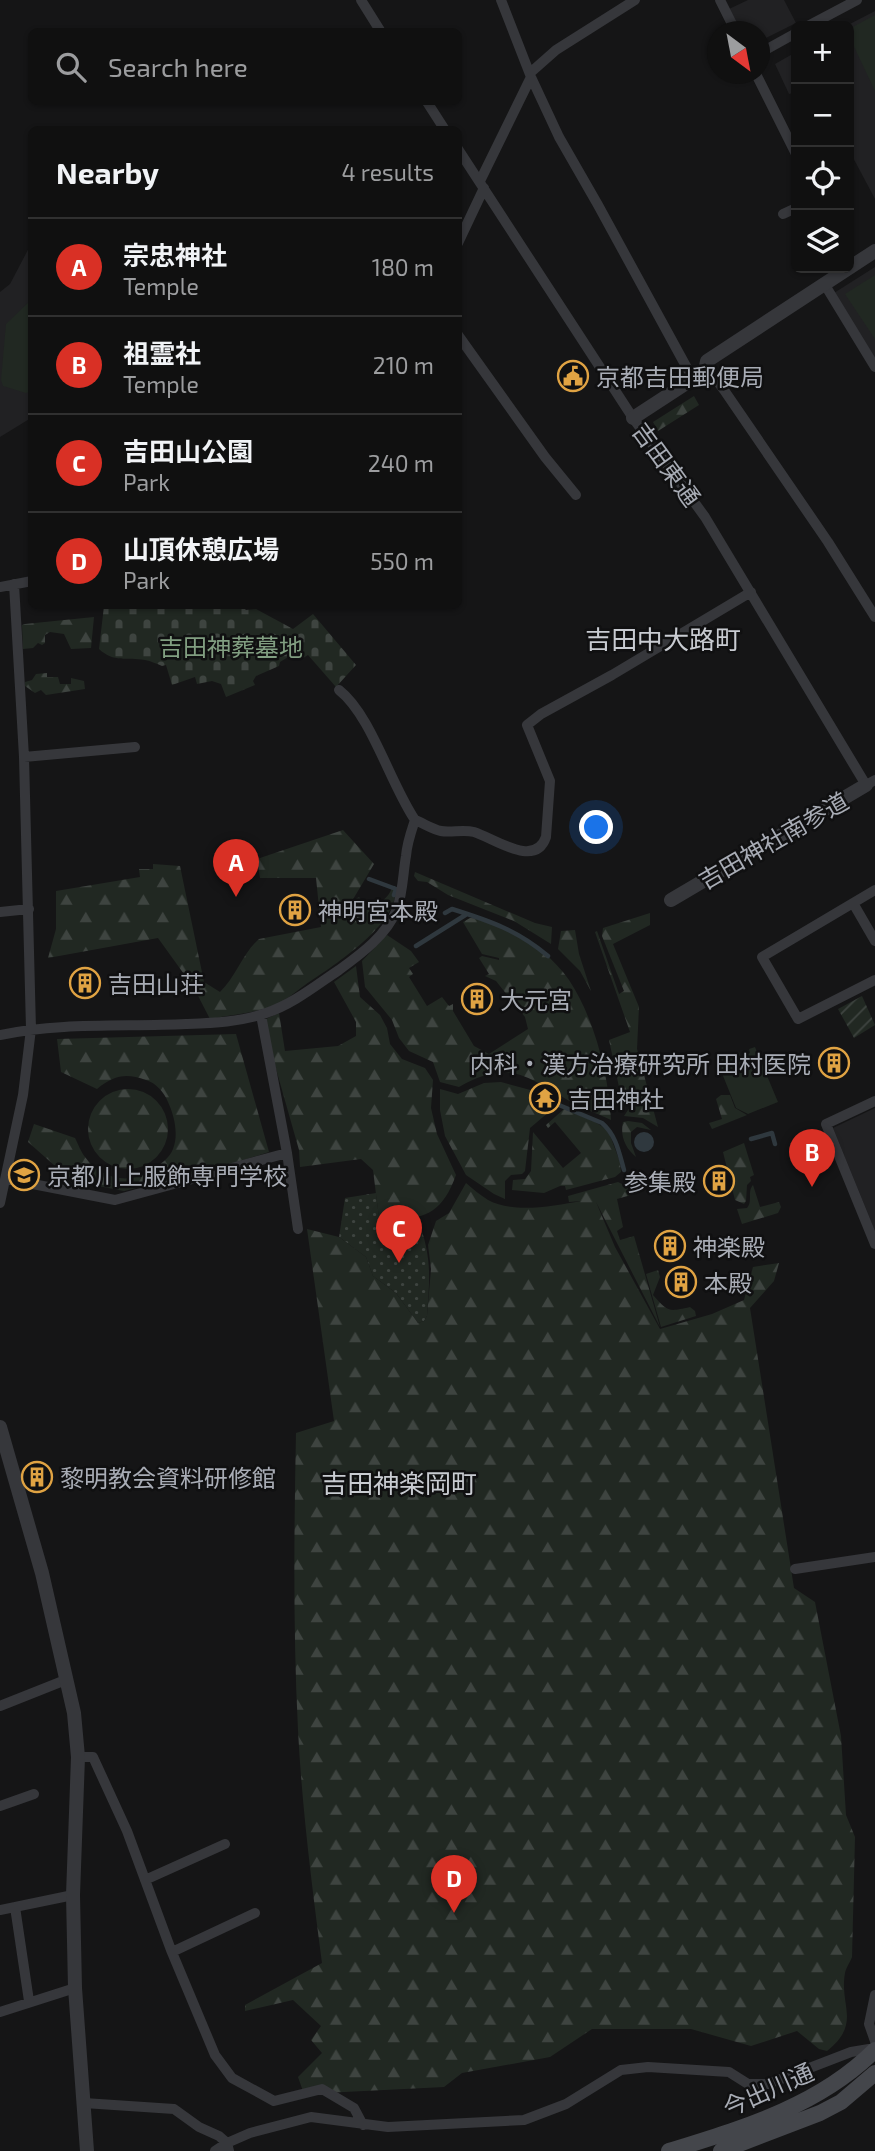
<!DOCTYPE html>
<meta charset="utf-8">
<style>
body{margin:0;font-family:"Exo 2","Noto Sans JP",sans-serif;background:#191919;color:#f1f3f6}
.controls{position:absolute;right:21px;top:21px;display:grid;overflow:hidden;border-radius:10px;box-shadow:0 2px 5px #0004}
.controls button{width:63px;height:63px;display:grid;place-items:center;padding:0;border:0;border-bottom:2px solid #303030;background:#101010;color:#f1f3f6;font:35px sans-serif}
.compass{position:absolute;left:707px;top:21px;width:63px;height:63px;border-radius:50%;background:#101010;box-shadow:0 2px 5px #0004;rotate:148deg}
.you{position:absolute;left:597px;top:828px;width:24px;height:24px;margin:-18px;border:5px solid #fff;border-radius:50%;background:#1a73e8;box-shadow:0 0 0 10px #1a73e833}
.badge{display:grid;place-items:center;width:46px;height:46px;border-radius:50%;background:#d93025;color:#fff;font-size:23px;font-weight:700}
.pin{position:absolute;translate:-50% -58px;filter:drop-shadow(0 2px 4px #0008)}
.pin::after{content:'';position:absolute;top:37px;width:24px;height:21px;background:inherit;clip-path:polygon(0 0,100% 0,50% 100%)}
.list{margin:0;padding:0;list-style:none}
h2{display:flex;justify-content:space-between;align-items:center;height:91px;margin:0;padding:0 28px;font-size:30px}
h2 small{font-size:23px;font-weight:400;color:#9c9d9f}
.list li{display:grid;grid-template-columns:46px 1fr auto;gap:21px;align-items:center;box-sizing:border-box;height:98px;padding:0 28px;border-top:2px solid #303030}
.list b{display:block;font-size:26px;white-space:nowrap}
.list p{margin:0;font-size:23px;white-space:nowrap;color:#9c9d9f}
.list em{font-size:23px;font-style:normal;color:#9c9d9f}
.icon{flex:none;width:38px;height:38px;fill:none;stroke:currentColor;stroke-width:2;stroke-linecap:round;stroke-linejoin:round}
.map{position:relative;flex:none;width:875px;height:2151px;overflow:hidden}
.search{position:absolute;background:#101010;box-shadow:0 2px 5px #0004;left:28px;top:28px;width:434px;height:77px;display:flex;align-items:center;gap:18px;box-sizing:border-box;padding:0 24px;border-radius:10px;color:#9c9d9f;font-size:26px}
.panel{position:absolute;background:#101010;box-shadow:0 2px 5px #0004;left:28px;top:126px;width:434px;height:483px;border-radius:10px}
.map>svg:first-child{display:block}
</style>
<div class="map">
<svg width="875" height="2151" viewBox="0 0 875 2151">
<defs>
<pattern id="grass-dots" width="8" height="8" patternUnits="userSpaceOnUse" patternTransform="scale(1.75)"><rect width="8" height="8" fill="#212822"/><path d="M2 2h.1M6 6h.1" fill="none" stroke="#3e4440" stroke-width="1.8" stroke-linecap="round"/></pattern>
<pattern id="forest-firs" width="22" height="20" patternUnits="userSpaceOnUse" patternTransform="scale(1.75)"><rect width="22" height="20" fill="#212822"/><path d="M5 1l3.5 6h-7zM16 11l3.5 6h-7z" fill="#3e4440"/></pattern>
<pattern id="cemetery-stones" width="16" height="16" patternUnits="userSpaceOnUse" patternTransform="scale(1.75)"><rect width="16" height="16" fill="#212822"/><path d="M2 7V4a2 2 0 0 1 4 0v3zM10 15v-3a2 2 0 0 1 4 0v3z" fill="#3e4440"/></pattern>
<pattern id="garden-furrows" width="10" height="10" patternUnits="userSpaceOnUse" patternTransform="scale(1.75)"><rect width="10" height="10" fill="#212822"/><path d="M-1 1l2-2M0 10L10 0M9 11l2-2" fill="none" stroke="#3e4440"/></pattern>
</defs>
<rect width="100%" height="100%" fill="#151516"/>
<path fill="#212123" d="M748 0H784L796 23 760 41V32L740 31 729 9Z
M875 11V199L849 150V26H846Z
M796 52V92L789 94 775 64Z
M31 244V418L0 437V292L10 284Z
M875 267V360L834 293Z
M875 1108V1231L833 1128Z"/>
<path fill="url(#grass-dots)" d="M376 1193 379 1218 408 1220 417 1217C432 1257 430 1274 427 1316L424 1321 418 1323 396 1293 373 1276 366 1257 339 1237 345 1198Z"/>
<path fill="url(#forest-firs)" d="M694 396 699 405 658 431 653 422Z
M94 617 91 648 71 649 64 634 50 632 45 635V643L42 645 38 643 33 648 23 649 22 625 25 624Z
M47 673V677H58L60 684H71V678L84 681 85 689 46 695 41 690 35 693 25 686V682L32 680 36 674Z
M343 830 374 864 352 901 359 897 369 910C378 903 389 899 392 887L395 886C402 923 331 967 305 985 295 992 284 1002 273 1006 256 1013 229 1015 210 1019L194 988 158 938 48 958 56 929V891L140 877 139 869H153V864L180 866 204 982 220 992C236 977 242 954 259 939L321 927 316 878H260L257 859Z
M415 872 535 923 552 927 551 944 514 921 448 895 427 882 418 881 414 876Z
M650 913V925L613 944 639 1007 637 1049 658 1127 643 1118 624 1116 632 1104 631 1095 619 1087 609 1040 630 1032 595 932 597 931 619 994 624 991 602 936 603 928Z
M470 918C486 918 498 925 511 931 533 942 555 960 569 980 594 1017 609 1076 611 1120 597 1113 580 1108 566 1099 523 1074 507 1060 459 1087L440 1082 433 1062 409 1051 399 1038 392 1020 365 987 362 961 387 935 411 951 419 962 409 968 413 974 409 977 427 1006 442 997 449 1006 453 1004V1011L474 1046 489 1054 528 1029 525 1017 496 981 485 976 489 974 479 958 482 956 499 960V958L482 954 463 922Z
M575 930 579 954 591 991 580 971 558 949 561 931Z
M356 966 360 997 380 1015 387 1028 390 1044 402 1059 425 1068 433 1080 431 1108 437 1134 456 1175C441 1217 420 1221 379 1218L373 1170 361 1159 300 1167 299 1150 267 1037 266 1019 279 1013 285 1051 338 1046 356 1036V1022L334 982Z
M236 1034 269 1152 214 1169 124 1191 72 1181 28 1142 34 1124 75 1138C78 1144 81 1152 85 1157 103 1181 132 1185 155 1168 162 1163 170 1157 173 1149 179 1134 174 1115 168 1102 164 1092 156 1083 146 1080 126 1073 114 1075 97 1089L61 1072 57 1039Z
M501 1082 534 1091 556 1106 530 1128 525 1171 522 1174 511 1175 505 1181V1199L494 1194 466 1175 445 1136 440 1110V1089L458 1094 484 1083Z
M88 1129a40 40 0 1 1 80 0a40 40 0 1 1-80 0Z
M721 1095H730L735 1108 747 1115 712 1129 709 1123 722 1119 716 1099Z
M564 1109 595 1122 608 1130 620 1162 621 1172 615 1177 566 1190 565 1186H560L544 1193 512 1190 513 1180 525 1179 531 1171 533 1132 563 1168 581 1153 555 1122 548 1128 546 1125Z
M628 1121 642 1123 651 1130 637 1127 631 1132V1143L636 1157C625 1148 620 1136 623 1122Z
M744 1143 754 1175 750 1177 751 1181 747 1185 746 1201 744 1204 735 1200 723 1152Z
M618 1182 622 1184 628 1183 631 1195 617 1199 623 1227 617 1231 620 1240 634 1236 660 1327 596 1202 615 1247 660 1329 712 1314 744 1300 753 1267 779 1263 774 1281 750 1308 794 1588 815 1602 841 1736 846 1815 855 1837 852 1957C850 1962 846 1968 845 1973 839 2006 862 2023 827 2051L819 2049 797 2031 751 2046 691 2029H592L550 2057 462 2073 444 2087 304 2094 298 2077 322 2053 311 2040 321 2026 293 2000 245 2011V2005L322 1963C312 1886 302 1808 298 1730 293 1631 294 1532 296 1433L334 1421 307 1229 339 1237 366 1257 373 1276 396 1293 418 1323 424 1321 427 1316 431 1269 428 1245 436 1221 449 1213 466 1183C473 1189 480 1195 488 1200 514 1214 553 1206 581 1201L569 1202 568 1196Z
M753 1185 760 1207 779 1202 781 1207 778 1213 742 1224 737 1209 747 1208C753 1201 747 1192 753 1185Z
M658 1270 660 1277 653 1295C668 1312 668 1312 690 1307L695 1311 696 1316 661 1327 646 1274Z"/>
<path fill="url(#cemetery-stones)" d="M104 606H249L245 610 256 609 293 629 313 614 356 665 336 687 308 655 300 660 298 657H288L280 662 279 666 256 676 253 681 255 685 226 697 221 684 212 681 197 684 195 677 172 685 166 665 162 666C157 664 151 661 145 660 127 657 114 663 99 649Z"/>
<path fill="url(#garden-furrows)" d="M862 996 875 1025 854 1038 838 1009Z"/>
<path fill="#212822" d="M875 15V91L849 36V29Z
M875 275V339L845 294Z
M31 300V391L26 393 3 386 1 380 6 324Z
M755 1047 778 1102 748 1114 736 1108 717 1061 739 1052 741 1057 750 1053 749 1049Z"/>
<path fill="#2f383e" d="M634 1142a10 10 0 1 1 20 0a10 10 0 1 1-20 0Z"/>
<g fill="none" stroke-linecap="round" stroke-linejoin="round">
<path stroke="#2f383e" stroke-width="4.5" d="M369 879 396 889 394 895
M445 913 452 909C490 921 517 930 548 956
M416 946 467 914
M559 1105 602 1123C616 1135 619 1152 624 1170
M751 1139 772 1133 775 1144"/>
<path stroke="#36373b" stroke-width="10" d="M361 0 381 32
M501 0 531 77 559 137 598 205 693 379
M720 0 736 32
M808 26 857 0
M760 53 796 33
M530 73 556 50 635 0
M756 74 796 154
M427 102 445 130
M458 149 633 418 705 517 866 785 875 780
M480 181 531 77
M783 214 796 208
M458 243 484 188
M825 285 875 367
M458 335 545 457 576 495
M705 371 718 382 724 390 828 542 875 617
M0 587 32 581
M339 690C371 715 390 783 415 820
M24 757 135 747
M875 890 762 957 798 1019 875 980
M853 903 875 941
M0 912 29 909
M261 1015 287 1153 298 1229
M0 1035C61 1022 124 1027 186 1024 212 1023 241 1022 266 1013 293 1004 315 986 339 970 361 954 387 935 397 909 403 892 403 873 406 856 407 843 411 832 415 820 423 823 432 829 441 831 451 833 463 829 474 832 494 838 535 869 546 837L550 781 527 725 541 714 612 675 751 592
M875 1101 826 1124 875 1244
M7 1179 115 1200 287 1153
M0 1203 23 1095 31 1029 24 757 14 584
M795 1569 875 1557
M0 1706 68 1679
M78 1757H93L127 1831 171 1950 215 2055 232 2078 274 2101 322 2089 354 2108 363 2125
M0 1806 34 1794
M145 1880 225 1844
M15 1907 29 2001
M0 1910 73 1895
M172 1952 255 1913
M875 1995 869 2024 875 2041
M0 2012 75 1988
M84 2103 174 2109 199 2127 219 2136 227 2143 229 2151
M215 2151 227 2143 250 2133 311 2117 388 2127 524 2120 566 2104 621 2070 648 2067 729 2072 748 2084H768L851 2052 875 2048"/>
<path stroke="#36373b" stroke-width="14" d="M633 418 705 371 707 361 875 251
M671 900 866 785
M0 1427 42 1573 74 1713 78 1757 73 1895 75 1988 87 2151"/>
<path stroke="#44464b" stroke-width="16" d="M669 2151C743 2128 819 2106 875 2050
M721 2151 820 2113 841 2102 875 2073"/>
</g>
<defs>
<g id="civic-ring" transform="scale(1.575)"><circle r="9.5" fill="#101011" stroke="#e0a343" stroke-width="1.5"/><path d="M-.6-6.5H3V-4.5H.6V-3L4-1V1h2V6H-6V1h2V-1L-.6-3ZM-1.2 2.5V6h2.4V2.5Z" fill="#e0a343"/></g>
<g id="building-ring" transform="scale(1.575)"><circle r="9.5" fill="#101011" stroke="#e0a343" stroke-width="1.5"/><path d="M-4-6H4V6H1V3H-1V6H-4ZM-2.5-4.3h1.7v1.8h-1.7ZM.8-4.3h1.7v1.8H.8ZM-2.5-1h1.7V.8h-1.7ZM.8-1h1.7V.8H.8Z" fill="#e0a343"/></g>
<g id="temple-ring" transform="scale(1.575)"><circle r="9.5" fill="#101011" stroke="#e0a343" stroke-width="1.5"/><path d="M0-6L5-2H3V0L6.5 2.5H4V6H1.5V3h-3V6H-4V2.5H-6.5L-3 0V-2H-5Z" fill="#e0a343"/></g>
<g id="university-ring" transform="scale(1.575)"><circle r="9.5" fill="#101011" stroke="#e0a343" stroke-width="1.5"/><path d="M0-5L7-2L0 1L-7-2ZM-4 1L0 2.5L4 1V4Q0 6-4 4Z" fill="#e0a343"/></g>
</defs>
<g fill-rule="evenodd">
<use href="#civic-ring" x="573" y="376"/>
<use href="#building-ring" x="295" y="910"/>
<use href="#building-ring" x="85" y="983"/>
<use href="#building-ring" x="477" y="999"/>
<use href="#building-ring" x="834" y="1063"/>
<use href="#temple-ring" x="545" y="1098"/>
<use href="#university-ring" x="24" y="1175"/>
<use href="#building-ring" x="719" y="1181"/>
<use href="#building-ring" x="670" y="1246"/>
<use href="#building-ring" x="681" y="1282"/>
<use href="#building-ring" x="37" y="1477"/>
</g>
<g text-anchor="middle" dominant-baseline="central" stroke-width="5" stroke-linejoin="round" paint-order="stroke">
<g font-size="24" fill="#a8acb5" stroke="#101011" text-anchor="start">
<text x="596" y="376">京都吉田郵便局</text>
<text x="318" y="910">神明宮本殿</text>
<text x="108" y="983">吉田山荘</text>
<text x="500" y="999">大元宮</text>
<text x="811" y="1063" text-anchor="end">内科・漢方治療研究所 田村医院</text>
<text x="568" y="1098">吉田神社</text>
<text x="47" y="1175">京都川上服飾専門学校</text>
<text x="696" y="1181" text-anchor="end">参集殿</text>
<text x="693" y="1246">神楽殿</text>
<text x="704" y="1282">本殿</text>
<text x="60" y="1477">黎明教会資料研修館</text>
</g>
<g font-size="24" fill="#a8acb5" stroke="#101011">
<text transform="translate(667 464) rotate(54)">吉田東通</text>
<text transform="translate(773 840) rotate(-30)">吉田神社南参道</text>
<text transform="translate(768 2089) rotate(-24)">今出川通</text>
</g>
<g font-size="24" fill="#819e81" stroke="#101011">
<text x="231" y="646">吉田神葬墓地</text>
</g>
<g font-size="26" fill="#c8cbd1" stroke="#101011">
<text x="663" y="638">吉田中大路町</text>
<text x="399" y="1482">吉田神楽岡町</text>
</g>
</g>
</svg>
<div class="controls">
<button>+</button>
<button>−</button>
<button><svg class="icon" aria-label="locate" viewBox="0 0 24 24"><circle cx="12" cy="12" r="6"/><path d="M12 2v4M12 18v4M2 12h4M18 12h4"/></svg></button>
<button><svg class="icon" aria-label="layers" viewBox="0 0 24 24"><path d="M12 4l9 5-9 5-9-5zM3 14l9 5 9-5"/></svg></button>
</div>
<svg class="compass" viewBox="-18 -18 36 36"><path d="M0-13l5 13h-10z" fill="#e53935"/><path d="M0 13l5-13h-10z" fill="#9c9d9f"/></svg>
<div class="you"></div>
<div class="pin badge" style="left:236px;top:897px">A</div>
<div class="pin badge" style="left:812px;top:1187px">B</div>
<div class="pin badge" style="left:399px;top:1263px">C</div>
<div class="pin badge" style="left:454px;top:1913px">D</div>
<div class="search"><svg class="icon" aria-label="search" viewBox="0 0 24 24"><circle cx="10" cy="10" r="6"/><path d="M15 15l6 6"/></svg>Search here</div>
<section class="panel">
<h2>Nearby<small>4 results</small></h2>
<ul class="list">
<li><span class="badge">A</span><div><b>宗忠神社</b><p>Temple</p></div><em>180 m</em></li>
<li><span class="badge">B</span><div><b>祖霊社</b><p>Temple</p></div><em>210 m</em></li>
<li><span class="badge">C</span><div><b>吉田山公園</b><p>Park</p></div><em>240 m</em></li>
<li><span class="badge">D</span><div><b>山頂休憩広場</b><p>Park</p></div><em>550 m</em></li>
</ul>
</section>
</div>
